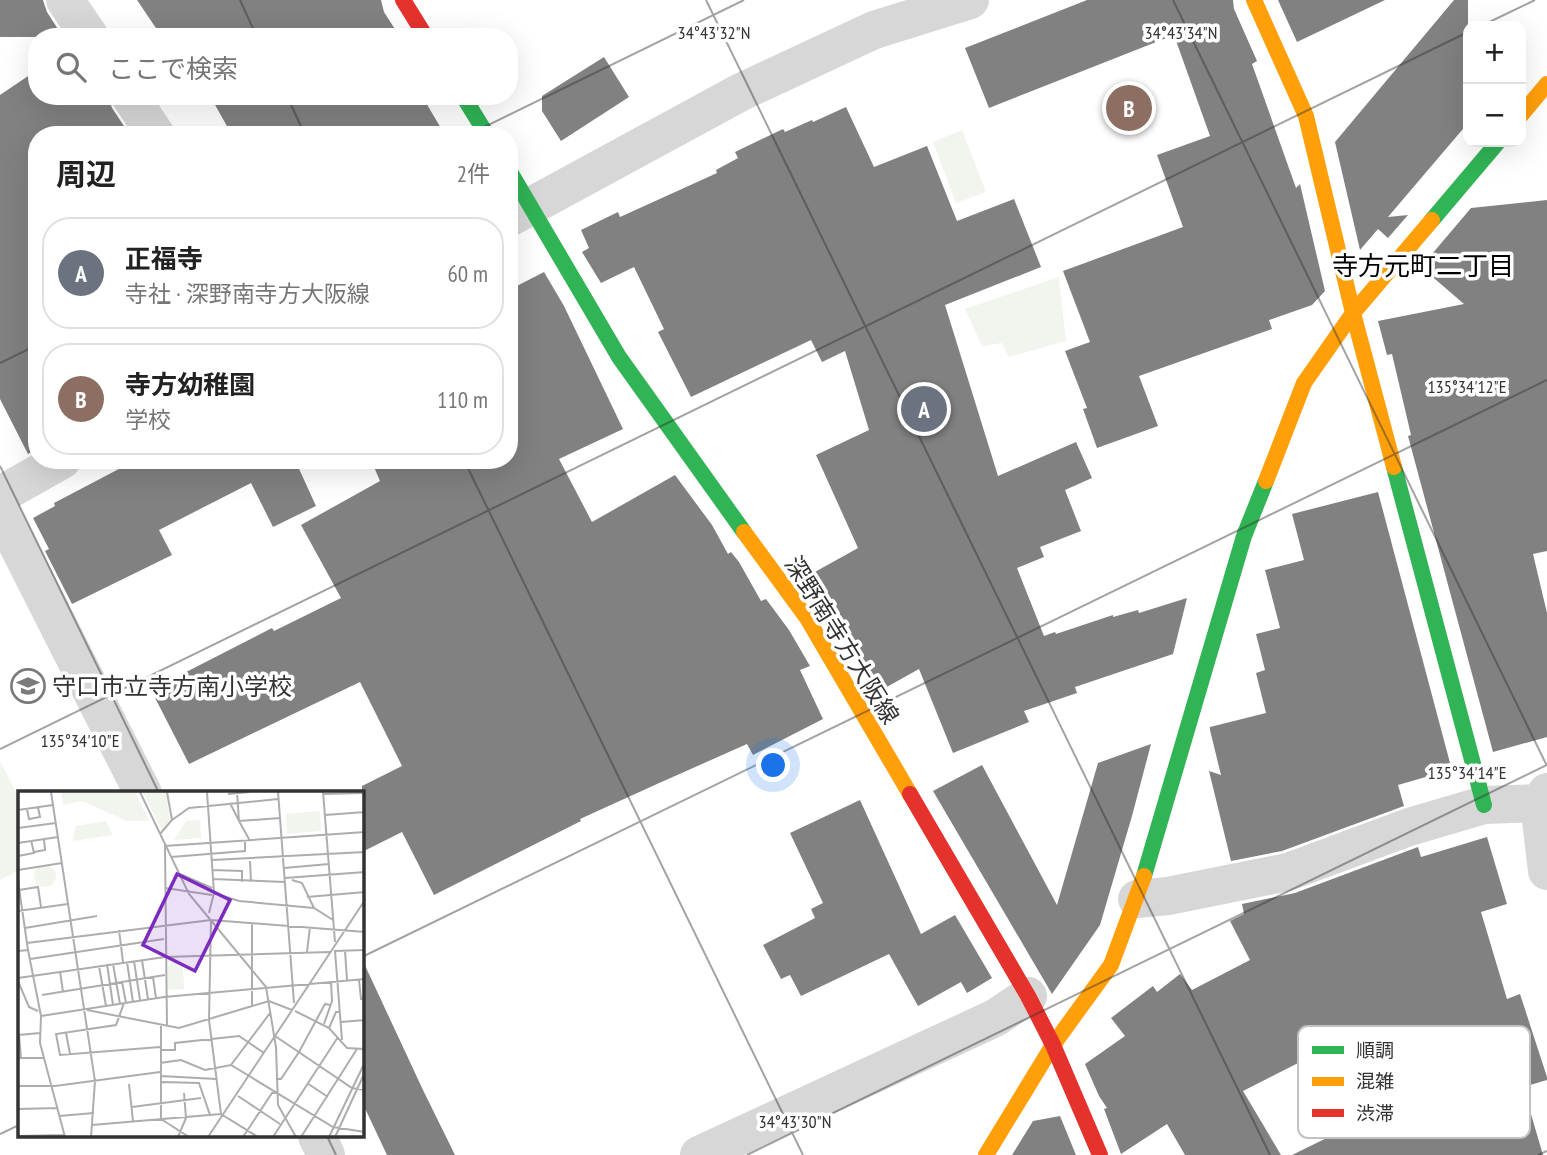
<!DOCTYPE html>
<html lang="ja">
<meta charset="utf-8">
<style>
body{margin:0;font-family:"PT Sans Narrow","Noto Sans JP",sans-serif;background:#f2f2f2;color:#222}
.controls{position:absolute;right:21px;top:21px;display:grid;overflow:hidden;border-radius:14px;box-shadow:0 7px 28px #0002}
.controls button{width:63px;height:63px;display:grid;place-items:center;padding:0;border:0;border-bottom:2px solid #e0e0e0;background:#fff;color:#222;font:35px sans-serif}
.you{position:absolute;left:774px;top:766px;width:24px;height:24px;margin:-18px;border:5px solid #fff;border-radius:50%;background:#1a73e8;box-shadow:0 0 0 10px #1a73e833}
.badge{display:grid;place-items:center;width:46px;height:46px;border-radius:50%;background:#7a7a7a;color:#fff;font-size:23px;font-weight:700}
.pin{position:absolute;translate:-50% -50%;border:4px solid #fff;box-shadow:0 2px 7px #0006}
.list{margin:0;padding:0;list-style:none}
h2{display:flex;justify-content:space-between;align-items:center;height:91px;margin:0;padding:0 28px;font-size:30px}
h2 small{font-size:23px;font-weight:400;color:#767676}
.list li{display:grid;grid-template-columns:46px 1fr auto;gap:21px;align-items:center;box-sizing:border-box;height:112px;margin:0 14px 14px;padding:0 14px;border:2px solid #e0e0e0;border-radius:28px}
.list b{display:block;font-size:26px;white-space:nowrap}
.list p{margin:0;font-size:23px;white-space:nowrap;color:#767676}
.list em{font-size:23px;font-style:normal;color:#767676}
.icon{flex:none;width:38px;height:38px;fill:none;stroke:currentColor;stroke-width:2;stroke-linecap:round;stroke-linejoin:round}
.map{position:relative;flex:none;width:1547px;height:1155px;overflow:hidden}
.search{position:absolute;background:#fff;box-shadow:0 7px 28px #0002;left:28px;top:28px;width:490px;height:77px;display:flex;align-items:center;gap:18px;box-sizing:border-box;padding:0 24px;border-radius:28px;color:#767676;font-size:26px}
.panel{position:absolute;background:#fff;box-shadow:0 7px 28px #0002;left:28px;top:126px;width:490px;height:343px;border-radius:28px}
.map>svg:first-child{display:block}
</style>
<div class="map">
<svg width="1547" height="1155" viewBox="0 0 1547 1155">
<rect width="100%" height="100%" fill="#fff"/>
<path fill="#f1f5ed" d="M962 130 986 192 956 203 933 142Z
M1059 277 1066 341 1009 357 1002 343 982 346 965 309Z
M0 761 19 798 18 871 0 880Z"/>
<path fill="#818181" d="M0 0H43L47 12 63 37H0Z
M137 0H381L384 12 400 37H162Z
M1087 0H1233L1234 9 1257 61 1252 64 1296 188 1300 184 1325 291 1312 305 1269 320 1272 329 1139 376 1158 426 1097 448 1083 409 1087 408 1065 351 1090 342 1063 271 1183 227 1157 155 1210 136 1174 35 989 108 965 48Z
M1278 0H1385L1297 42Z
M1454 0H1468V123L1388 217 1408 215 1388 238 1378 229 1360 250 1335 142Z
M604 57 629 97 561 141 542 111V96Z
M37 70V96H108L112 108 130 135H37V449L28 454 0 399V95Z
M210 96H422L445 135H232Z
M846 107 874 167 927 146 957 221 1014 199 1041 267 945 305 998 476 1076 442 1092 478 1065 490 1081 531 1040 547 1044 557 1017 568 1044 636 1055 632 1056 634 1113 615V617L1138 610 1139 613 1187 598 1173 654 1075 687 1077 693 1024 711 1029 722 953 753 919 669 876 693 826 607 804 578 858 548 816 455 869 430 845 351 822 362 811 340 691 397 658 332 664 329 634 267 601 283 582 252 589 248 581 230 618 212 620 217 717 173 716 170 738 158 735 152 783 129 785 132 812 120 813 122Z
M1547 200V551L1533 554 1547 613V737L1493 752 1408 436 1411 435 1392 354 1387 355 1378 321 1464 304 1421 267 1471 208Z
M544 272 564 306 623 429 559 459 592 522 675 475 712 525 728 554 731 552 739 562 761 601 766 599 789 630 810 666 800 670 823 719 753 755 747 744 657 784 580 819 581 821 434 895 402 832 362 852V786L402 766 360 682 189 764 151 690 272 628 274 631 341 598 301 525 380 481 371 460H509V290Z
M136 460H295L316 506 273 527 251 483 159 530 172 555 72 604 45 551 49 549 33 518 55 506 54 503Z
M1378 492 1450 763 1448 764 1450 770 1398 785 1404 806 1282 851 1231 861 1209 771 1221 775 1210 730V727L1266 713 1256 673 1265 670 1256 634 1280 628 1265 570 1304 560 1292 514Z
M1151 744 1132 816 1100 925 1052 994 933 791 982 765 1057 905 1098 763Z
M860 800 921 934 955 915 992 978 967 993 961 982 918 1006 889 954 801 996 790 975 781 979 763 945 815 918 811 909 823 903 790 833Z
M1487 837 1507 904 1481 912 1507 999 1520 994 1547 1077V1080L1523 1087 1543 1155H1292L1345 1129 1310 1057 1243 1091 1281 1155H1185L1167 1124 1121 1154 1104 1109 1107 1108 1099 1096 1085 1064 1125 1036 1111 1018 1153 986 1157 992 1180 974 1192 990 1250 960 1230 921 1244 914 1242 904 1295 893 1418 847 1421 857Z
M362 959 423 1090 455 1155H387L362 1102Z
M1060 1116 1076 1155H1012L1033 1121Z"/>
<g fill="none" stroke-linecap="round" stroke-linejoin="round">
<path stroke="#d7d7d7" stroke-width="38" d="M65 0 90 37
M130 96 156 135
M509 218 741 92 874 30 970 0
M0 495 62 460
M0 510 143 793
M1539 803 1547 871
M1137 899 1168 896 1288 872 1409 827 1484 805 1539 803 1547 792
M317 1136 326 1155
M699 1155 995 1018 1028 996"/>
<path stroke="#30b455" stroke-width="16" d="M463 96 487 135
M509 170 619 357 744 532
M1432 220 1498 142
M1394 467 1484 805
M1144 876 1244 536 1266 481"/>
<path stroke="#ff9f0a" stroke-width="16" d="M1254 0 1306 116 1353 313 1394 467
M1521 115 1547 84
M1266 481 1304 383 1353 313 1432 220
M744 532 807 618 910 794
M986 1155 1053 1045 1111 965 1144 876"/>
<path stroke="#e5322d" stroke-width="16" d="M403 0 426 37
M910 794 1028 996 1053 1045 1100 1155"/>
</g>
<path fill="none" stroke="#333" stroke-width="2" stroke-opacity="0.45" d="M240 0 257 37M706 0 1270 1155M1173 0 1547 766M1481 26 1535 0M287 96 305 135M468 135 744 0M0 363 37 345M464 460 803 1155M0 466 159 793M0 749 1468 32M362 957 1547 380M0 1134 19 1125M327 1136 336 1155M747 1155 1547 765M1538 1155 1547 1151"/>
<defs>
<g id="school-ring" transform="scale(1.75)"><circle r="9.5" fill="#fff" stroke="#7a7a7a" stroke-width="1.5"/><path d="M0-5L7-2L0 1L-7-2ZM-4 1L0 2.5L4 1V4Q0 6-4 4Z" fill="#7a7a7a"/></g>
</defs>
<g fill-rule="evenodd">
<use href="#school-ring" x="28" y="686"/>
</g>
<g text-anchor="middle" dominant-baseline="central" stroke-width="7" stroke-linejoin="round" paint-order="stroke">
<g font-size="24" fill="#333" stroke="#fff">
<text transform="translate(842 640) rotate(58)">深野南寺方大阪線</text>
</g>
<g font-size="24" fill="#333" stroke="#fff" text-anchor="start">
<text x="52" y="686">守口市立寺方南小学校</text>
</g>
<g font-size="26" fill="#000" stroke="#fff">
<text x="1423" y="265">寺方元町二丁目</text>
</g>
</g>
<g transform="translate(18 791)">
<rect width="346" height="346" fill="#fff"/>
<path d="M35 1H117L131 30H109L64 10 45 14 44 3ZM125 1H148L152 29 144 40ZM302 20 303 40 269 43 268 23ZM182 29 183 47 156 49 168 30ZM88 30 95 44 55 50 58 35ZM16 85a11 11 0 1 1 22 0a11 11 0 1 1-22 0ZM154 171 165 173 166 198 150 199V175Z" fill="#f1f5ed"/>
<path fill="none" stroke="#adadad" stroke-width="2" d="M33 1 77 290 73 346M122 1 171 103 248 196 258 256 260 314 278 346M189 1 196 102 191 122M219 1 221 30 232 50M260 1 276 212M305 1 317 151M210 3 231 1M306 3 347 2M212 12 221 30 262 27M9 18 11 28 22 26 20 16M0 19 35 14M307 24 347 21M154 29 171 17 260 8M0 37 38 32M142 43 154 29 149 1M0 52 40 46M16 61 27 59 26 48M0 65 16 62 13 49M153 66 227 60V51M194 69 347 61M232 70 233 91M266 77 311 73M0 79 44 72M195 79 224 80V91M162 83 194 97M267 87 347 81M195 88 267 91M274 89 284 92 296 117M0 90 10 159 0 160M147 97 194 104M1 99 20 96 23 116M196 102 221 110 296 117 315 129M289 106 347 101M0 120 50 113M193 129 191 229 203 323 240 346M7 137 79 125M101 139 105 171M9 152 193 129 347 141M10 159 23 225 22 252 47 346M327 160 329 189M289 161 292 136M12 168 146 148M124 169 130 208M116 170 122 209M109 171 115 211M89 173 95 214M95 173 102 213M81 175 88 215M42 180 45 201M135 186 138 207M0 187 147 166 312 161M341 189 343 208H347M0 190 11 216 20 220M104 191 108 212M24 204 147 184M106 212 98 234 38 243 42 264 142 256M234 216V132M69 219 161 237 251 210 274 219M277 220 311 237 329 257 347 258M23 225 146 206 347 188M323 231 347 229M306 233 314 210 313 191M143 235V328L171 346M149 236 147 55 347 41M311 237 318 221H322M48 242 52 263M0 244 22 242M1 244 3 267M257 245 334 297 347 299M324 249 317 160 347 159M142 259H157V252L221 245 246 262M0 267H27M142 272 163 269 187 279 213 274 315 336 347 341M213 274 252 222M143 285 198 288M258 288H263L281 261 307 213 312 214M144 291 181 292 192 324M289 292 310 306M111 293 115 330M0 295H37L142 281M220 305 262 333M114 316 183 307M0 318 40 317M41 325 76 322M74 334 203 323M0 345 46 344M160 346 168 327 166 302M190 346 347 109M225 346 254 302H258M255 346 320 246M283 346 339 258M311 346 347 271M317 346 347 281"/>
<path fill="#7b2cbf" fill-opacity="0.15" stroke="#7b2cbf" stroke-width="3.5" d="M159 83 212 109 177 180 125 154Z"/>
<rect width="346" height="346" fill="none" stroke="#333" stroke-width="3.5"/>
</g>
<rect x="1298" y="1026" width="232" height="112" rx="10" fill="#fff" stroke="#c2c2c2" stroke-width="2"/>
<rect x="1312" y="1046" width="32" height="8" fill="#30b455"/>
<rect x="1312" y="1077" width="32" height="9" fill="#ff9f0a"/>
<rect x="1312" y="1109" width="32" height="8" fill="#e5322d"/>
<g font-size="19" fill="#333">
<text x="1356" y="1057">順調</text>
<text x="1356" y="1088">混雑</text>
<text x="1356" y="1120">渋滞</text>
</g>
<g font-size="18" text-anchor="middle" fill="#333" stroke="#fff" stroke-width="7" stroke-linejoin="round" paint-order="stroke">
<text x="714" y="39">34°43'32"N</text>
<text x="1181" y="39">34°43'34"N</text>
<text x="1467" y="393">135°34'12"E</text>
<text x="80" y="747">135°34'10"E</text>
<text x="1467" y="779">135°34'14"E</text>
<text x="795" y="1128">34°43'30"N</text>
</g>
</svg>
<div class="controls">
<button>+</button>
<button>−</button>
</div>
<div class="you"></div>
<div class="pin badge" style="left:924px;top:409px;background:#6b7280">A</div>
<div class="pin badge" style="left:1129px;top:108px;background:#8d6e63">B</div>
<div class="search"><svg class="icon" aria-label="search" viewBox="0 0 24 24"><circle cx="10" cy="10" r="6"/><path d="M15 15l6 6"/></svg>ここで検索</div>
<section class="panel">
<h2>周辺<small>2件</small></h2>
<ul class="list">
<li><span class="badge" style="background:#6b7280">A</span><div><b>正福寺</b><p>寺社 · 深野南寺方大阪線</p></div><em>60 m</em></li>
<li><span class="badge" style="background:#8d6e63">B</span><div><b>寺方幼稚園</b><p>学校</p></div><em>110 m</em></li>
</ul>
</section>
</div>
